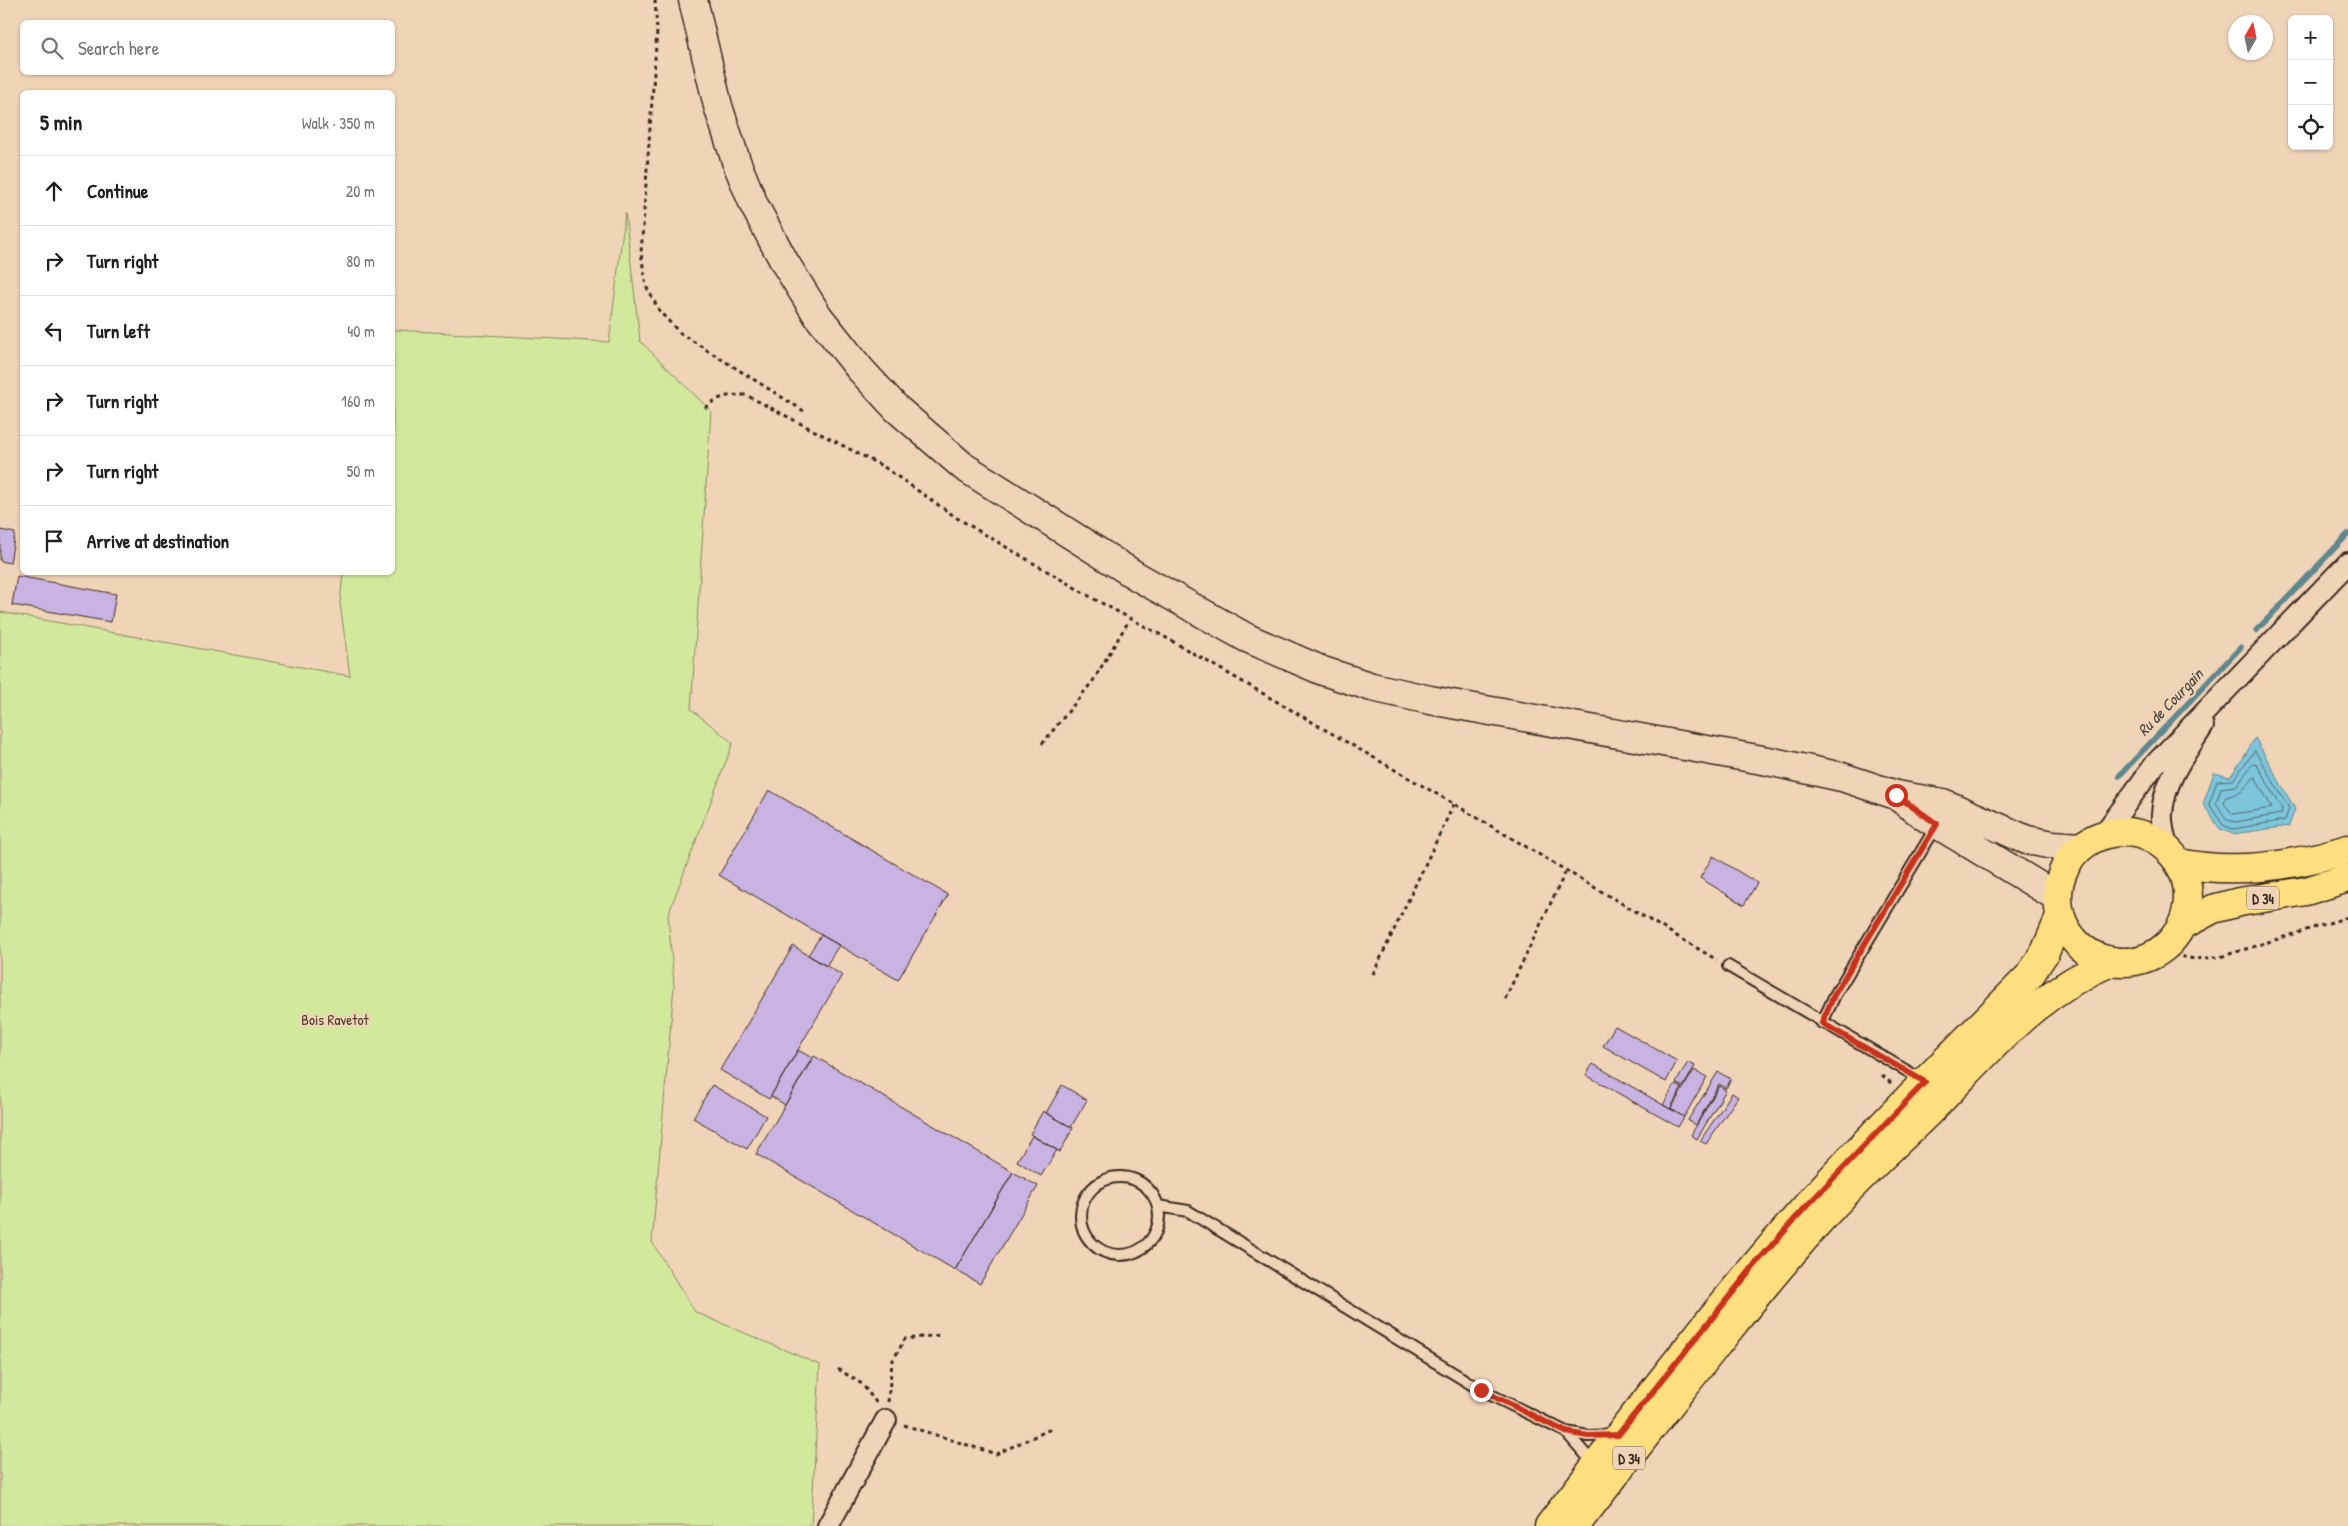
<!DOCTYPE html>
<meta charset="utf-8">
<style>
body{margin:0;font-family:"Patrick Hand",sans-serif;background:#f2f2f2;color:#202124}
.controls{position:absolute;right:15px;top:15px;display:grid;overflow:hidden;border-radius:8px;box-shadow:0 1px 4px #0004}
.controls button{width:45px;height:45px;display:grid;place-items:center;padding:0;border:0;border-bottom:1px solid #e0e0e0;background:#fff;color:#202124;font:25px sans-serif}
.compass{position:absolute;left:2228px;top:15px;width:45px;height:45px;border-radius:50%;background:#fff;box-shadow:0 1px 4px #0004;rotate:9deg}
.stop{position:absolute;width:15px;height:15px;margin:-11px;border:4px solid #c8321e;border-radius:50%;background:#fff}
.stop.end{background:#c8321e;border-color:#fff;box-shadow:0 1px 5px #0008}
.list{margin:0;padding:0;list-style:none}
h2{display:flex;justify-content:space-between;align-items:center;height:65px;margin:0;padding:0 20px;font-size:21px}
h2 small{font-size:16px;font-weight:400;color:#757577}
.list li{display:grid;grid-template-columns:32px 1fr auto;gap:15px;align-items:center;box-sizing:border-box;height:70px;padding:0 20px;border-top:1px solid #e0e0e0}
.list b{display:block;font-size:19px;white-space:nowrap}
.list em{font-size:16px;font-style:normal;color:#757577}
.icon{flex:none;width:28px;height:28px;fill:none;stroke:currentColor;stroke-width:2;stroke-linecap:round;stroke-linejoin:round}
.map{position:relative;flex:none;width:2348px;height:1526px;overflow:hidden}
.search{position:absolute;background:#fff;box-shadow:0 1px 4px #0004;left:20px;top:20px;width:375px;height:55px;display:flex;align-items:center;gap:12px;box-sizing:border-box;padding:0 18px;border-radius:8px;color:#757577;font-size:19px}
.panel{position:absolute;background:#fff;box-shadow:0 1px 4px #0004;left:20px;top:90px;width:375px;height:485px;border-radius:8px}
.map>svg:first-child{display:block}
</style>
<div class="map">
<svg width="2348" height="1526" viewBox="0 0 2348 1526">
<rect width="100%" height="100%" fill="#f0d4b7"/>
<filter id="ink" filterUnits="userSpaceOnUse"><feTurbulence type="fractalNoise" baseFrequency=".02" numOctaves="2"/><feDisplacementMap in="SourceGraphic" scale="10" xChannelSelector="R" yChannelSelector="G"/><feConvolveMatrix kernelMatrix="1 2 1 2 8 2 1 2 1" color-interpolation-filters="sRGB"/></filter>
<g filter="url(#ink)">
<path fill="#d2e89d" stroke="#86895e" d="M625 213 640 341 711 411 691 709 733 743 668 915 674 986 652 1242 695 1312 820 1365 811 1526H0V612L350 676 340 603 343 573 392 572 393 332 396 330 609 342Z"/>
<path fill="#7bc5db" stroke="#61878f" d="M2255 738 2295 809 2289 826 2233 834 2220 829 2203 804 2214 773 2230 777 2244 757Z"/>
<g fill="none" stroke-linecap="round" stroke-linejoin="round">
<path stroke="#55686a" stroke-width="1" d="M2255 751 2289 808 2285 820 2233 829 2223 825 2209 804 2217 781 2233 780Z
M2253 764 2257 765 2282 808 2281 814 2235 822 2227 820 2216 803 2221 788 2236 786Z
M2255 777 2272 808 2232 814 2224 803 2226 797 2241 792Z"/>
<path stroke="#61878f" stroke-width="5.5" d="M2256 631 2348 534
M2119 776 2241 647"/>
</g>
<path fill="#c9b3e2" stroke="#3b2a1e" d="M0 530 15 533 10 563 0 561Z
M17 576 116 594 111 622 12 605Z
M769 790 948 895 898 980 719 875Z
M1713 856 1757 883 1744 905 1700 878Z
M821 935 839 945 826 966 808 955Z
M793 946 842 975 769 1099 720 1070Z
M1615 1026 1677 1061 1666 1082 1603 1046Z
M798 1050 812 1058 785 1105 771 1096Z
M814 1056 1013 1172 955 1270 756 1154Z
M1688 1062 1695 1066 1683 1087 1676 1083Z
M1593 1064 1684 1117 1678 1127 1586 1075Z
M1694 1070 1707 1077 1684 1117 1671 1109Z
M1718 1072 1731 1079 1726 1088 1719 1084 1696 1125 1688 1120Z
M1675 1084 1682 1088 1670 1109 1663 1105Z
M712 1085 766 1116 747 1149 693 1118Z
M1062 1085 1087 1100 1071 1127 1046 1113Z
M1719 1086 1726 1090 1697 1139 1691 1135Z
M1732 1093 1738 1097 1706 1144 1700 1141Z
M1043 1111 1073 1128 1060 1152 1030 1134Z
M1032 1136 1057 1150 1041 1176 1017 1161Z
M1013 1172 1038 1186 980 1284 955 1270Z"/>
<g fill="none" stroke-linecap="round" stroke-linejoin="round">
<g stroke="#3b2a1e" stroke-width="14">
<path id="lane" d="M1728 966 1924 1081
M1822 1023 1835 995 1937 825
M1081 1216a39 39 0 1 1 78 0a39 39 0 1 1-78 0Z
M1158 1206 1188 1211 1481 1390 1566 1432 1594 1464
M1566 1432 1588 1436 1615 1435"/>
</g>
<g stroke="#3b2a1e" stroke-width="24">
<path id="street" d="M2103 835 2156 763 2348 563
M2167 848C2165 837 2161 825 2162 814 2164 780 2186 753 2203 726
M828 1526 886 1420"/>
</g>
<g stroke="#3b2a1e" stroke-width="31">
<path id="secondary" d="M693 0 718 106 736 161 754 205 785 263 818 316 860 369 897 409 964 467 1138 577 1247 638 1323 671 1372 687 1430 700 1768 761 1842 777 1896 795 1943 803 2027 840 2053 845 2081 847
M1901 799 1927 818 2057 897"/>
</g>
<g stroke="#3b2a1e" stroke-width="31">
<path id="primary" d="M2058 897a65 65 0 1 1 130 0a65 65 0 1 1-130 0Z
M2179 863C2236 875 2293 866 2348 849
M2181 926 2213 909 2239 902 2306 891 2348 878
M1549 1526C1631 1420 1712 1312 1802 1211 1874 1130 1954 1053 2030 975L2045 952 2060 917
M1575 1526C1655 1425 1732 1321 1817 1224 1855 1180 1899 1142 1940 1101 1996 1044 2036 993 2113 961"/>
</g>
<path stroke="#3b2a1e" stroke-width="3" stroke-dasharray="4 4" stroke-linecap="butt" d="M655 0 657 31 641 253 646 286 660 312 680 333 807 413
M705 408C718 396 728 395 746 395L884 467 957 518 1096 600 1172 641 1454 804 1717 960
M1042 744 1093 681 1131 617
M2158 952 2195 959 2220 957 2348 917
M1373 974 1454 804
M1505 999 1566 871
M1882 1075 1892 1084
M838 1369 862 1384 878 1405
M888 1402 892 1362 905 1339 940 1335
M904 1425 996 1454 1053 1428"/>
<use href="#lane" stroke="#f0d4b7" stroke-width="10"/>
<use href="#street" stroke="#f0d4b7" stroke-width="20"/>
<use href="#secondary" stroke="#f0d4b7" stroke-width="28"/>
<use href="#primary" stroke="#fddf80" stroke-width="28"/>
</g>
</g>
<g fill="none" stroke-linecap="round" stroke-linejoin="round" filter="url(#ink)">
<path stroke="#c8321e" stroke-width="6" d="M1481 1390 1566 1432 1588 1436 1618 1435 1758 1261 1803 1210 1925 1082 1822 1023 1834 995 1937 824 1896 795"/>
</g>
<g text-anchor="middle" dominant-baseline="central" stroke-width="4.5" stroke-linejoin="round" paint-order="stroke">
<g fill="#f0d4b7" stroke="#715d4c" stroke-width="1">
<rect x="2247" y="886.5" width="32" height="23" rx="4"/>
<rect x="1613" y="1446.5" width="32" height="23" rx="4"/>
</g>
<g font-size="14" font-weight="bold" fill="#3b2a1e">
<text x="2263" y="898">D 34</text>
<text x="1629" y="1458">D 34</text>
</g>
<g font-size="15" fill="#4a3d2b" stroke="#f0d4b7">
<text x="335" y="1019">Bois Ravetot</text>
</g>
<g font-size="16" font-style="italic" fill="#45413a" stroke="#f0d4b7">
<text transform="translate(2170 702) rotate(-46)">Ru de Courgain</text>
</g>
</g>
</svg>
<div class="controls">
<button>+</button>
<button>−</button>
<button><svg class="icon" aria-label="locate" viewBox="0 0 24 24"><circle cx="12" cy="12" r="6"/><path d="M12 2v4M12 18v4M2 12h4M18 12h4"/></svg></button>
</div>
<svg class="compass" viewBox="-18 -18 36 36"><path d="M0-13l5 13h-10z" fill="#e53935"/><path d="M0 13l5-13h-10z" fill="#757577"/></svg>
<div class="stop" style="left:1896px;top:795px"></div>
<div class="stop end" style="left:1481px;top:1390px"></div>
<div class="search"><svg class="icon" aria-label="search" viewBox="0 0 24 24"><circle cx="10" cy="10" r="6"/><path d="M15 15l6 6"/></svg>Search here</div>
<section class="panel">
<h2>5 min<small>Walk · 350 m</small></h2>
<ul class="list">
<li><svg class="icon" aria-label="ahead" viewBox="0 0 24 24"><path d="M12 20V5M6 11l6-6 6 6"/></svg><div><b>Continue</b></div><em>20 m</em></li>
<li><svg class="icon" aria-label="right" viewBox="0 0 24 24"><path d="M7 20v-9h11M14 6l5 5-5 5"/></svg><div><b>Turn right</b></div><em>80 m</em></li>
<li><svg class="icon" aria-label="left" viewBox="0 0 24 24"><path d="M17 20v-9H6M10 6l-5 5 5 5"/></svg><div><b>Turn left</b></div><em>40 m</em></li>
<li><svg class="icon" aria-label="right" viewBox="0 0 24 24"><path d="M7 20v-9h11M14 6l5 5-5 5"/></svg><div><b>Turn right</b></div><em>160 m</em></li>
<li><svg class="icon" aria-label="right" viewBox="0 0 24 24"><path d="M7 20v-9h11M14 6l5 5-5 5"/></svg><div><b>Turn right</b></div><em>50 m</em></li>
<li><svg class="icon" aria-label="arrive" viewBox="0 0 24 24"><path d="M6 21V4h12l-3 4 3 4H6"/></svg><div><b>Arrive at destination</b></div></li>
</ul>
</section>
</div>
